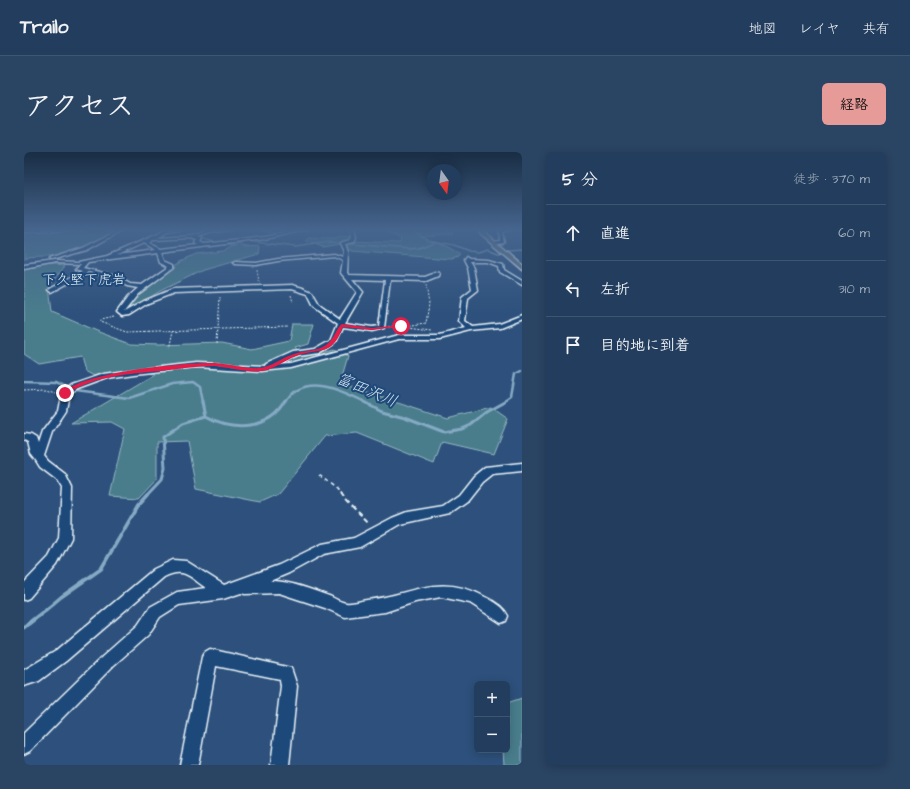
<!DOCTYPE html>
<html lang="ja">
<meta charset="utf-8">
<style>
body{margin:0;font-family:"Architects Daughter","Klee One",sans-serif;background:#2a4463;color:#f1f3f6}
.controls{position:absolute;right:12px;bottom:12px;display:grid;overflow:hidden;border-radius:6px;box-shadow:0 2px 10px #0003}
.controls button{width:36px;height:36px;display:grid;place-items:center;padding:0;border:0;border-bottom:1px solid #3f5672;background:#223d5d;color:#f1f3f6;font:20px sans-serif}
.compass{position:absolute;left:402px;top:12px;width:36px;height:36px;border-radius:50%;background:#223d5d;box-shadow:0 2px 10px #0003;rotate:166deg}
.stop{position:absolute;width:12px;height:12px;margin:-9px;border:3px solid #e11d48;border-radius:50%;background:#fff}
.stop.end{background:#e11d48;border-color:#fff;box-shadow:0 1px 4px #0008}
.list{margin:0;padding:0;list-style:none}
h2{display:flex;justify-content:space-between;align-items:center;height:52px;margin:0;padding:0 16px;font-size:17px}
h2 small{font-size:13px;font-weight:400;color:#a2aebc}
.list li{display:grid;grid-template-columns:26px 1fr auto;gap:12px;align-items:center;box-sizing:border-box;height:56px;padding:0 16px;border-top:1px solid #3f5672}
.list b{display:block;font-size:15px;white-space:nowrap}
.list em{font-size:13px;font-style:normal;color:#a2aebc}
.icon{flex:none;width:22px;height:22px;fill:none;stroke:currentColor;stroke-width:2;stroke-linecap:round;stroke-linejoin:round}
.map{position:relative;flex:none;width:498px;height:613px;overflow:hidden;border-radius:6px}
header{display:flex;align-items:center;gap:24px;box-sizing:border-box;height:56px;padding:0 20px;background:#223d5d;border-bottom:1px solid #3f5672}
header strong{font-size:19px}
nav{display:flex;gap:22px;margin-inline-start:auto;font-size:14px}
.intro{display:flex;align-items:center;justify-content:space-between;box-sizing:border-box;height:96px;padding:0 24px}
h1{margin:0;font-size:28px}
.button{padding:10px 18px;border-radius:6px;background:#e69b98;color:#111;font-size:14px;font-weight:700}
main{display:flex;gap:24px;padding:0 24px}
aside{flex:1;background:#223d5d;border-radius:6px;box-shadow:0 2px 10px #0003}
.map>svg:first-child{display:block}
</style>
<header>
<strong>Trailo</strong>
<nav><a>地図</a><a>レイヤ</a><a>共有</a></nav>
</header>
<div class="intro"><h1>アクセス</h1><a class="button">経路</a></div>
<main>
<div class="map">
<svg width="498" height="613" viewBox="0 0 498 613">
<rect width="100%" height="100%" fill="#2d517c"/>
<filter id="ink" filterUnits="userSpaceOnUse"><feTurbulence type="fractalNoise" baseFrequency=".025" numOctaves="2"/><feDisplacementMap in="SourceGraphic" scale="8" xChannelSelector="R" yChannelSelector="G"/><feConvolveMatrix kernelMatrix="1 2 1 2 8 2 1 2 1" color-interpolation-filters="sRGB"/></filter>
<g filter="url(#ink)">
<path fill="#487d8c" stroke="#98b7c2" d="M36 77H93C74 88 53 100 31 104 20 106 11 104 0 107V80Z
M232 77H270V78L257 82 232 78Z
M357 77H418L428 80 429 82 397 84 420 93 436 102 434 105 428 107 413 106 328 99 321 91 299 95 282 89 285 86 310 87 320 84 326 85 330 89 376 91 377 87Z
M214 92 222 95 236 94 235 102 179 118 136 139 103 160 104 153 122 135 157 109 172 102 199 99Z
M28 113 41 114 25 134 28 160 72 179 107 192 135 193 198 191 228 197 265 189 268 172H290L284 192 271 196 279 205 311 197 324 204 316 231 424 266 467 255 484 267 470 302 418 290 410 312 333 281 301 284 254 342 236 350 172 337 163 289 133 290V327L115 346 86 344 101 277 88 270 47 271 130 222 109 220 71 225 60 219 56 205 15 212 0 202V116Z
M498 546V613H480L479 598H483V551Z"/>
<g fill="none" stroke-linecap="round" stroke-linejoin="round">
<path stroke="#86aac4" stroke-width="1.5" d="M386 77 405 88 430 93 445 99 454 100 464 97 474 101H480
M176 86 195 91
M200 93 211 94 224 89 271 95 306 90 386 97 395 96 410 90
M484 98 498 97"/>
<path stroke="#86aac4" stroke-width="2.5" d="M0 229 32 230 51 239 105 246 148 232 169 230 176 235 179 250
M262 250C280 220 317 238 341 250
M481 250 488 245 492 222 498 219"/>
<path stroke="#86aac4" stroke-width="3" d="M179 249 182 264C208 279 247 278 262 249
M339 249 358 259 381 265 420 280 438 277 447 273 463 260 483 249
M123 343 138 327 141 316 139 285 159 271 182 264"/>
<path stroke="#86aac4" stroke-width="3.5" d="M17 462 37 445 77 417 115 352 124 342"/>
<path stroke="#86aac4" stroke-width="4.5" d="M0 475 18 461"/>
<g stroke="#e8f1f8" stroke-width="3">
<path id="minor" d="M60 77 58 78 0 80V78Z
M97 77H101L63 98 27 108 25 107 59 96Z
M152 77H162L143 80 134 86 169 84 184 79 212 77 185 81 174 85 178 86 176 90 180 92 241 85 279 77H285L241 87 138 100 141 108 150 112V115L114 142 100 160 120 149 149 137 268 133 279 136 288 140 295 152 316 167 333 140 317 121 319 108 310 104 254 109 232 113 211 112 209 111 211 110 232 111 254 107 310 102 319 105 320 100 316 91 326 88 328 85 326 77H330L332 85 330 90 321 92 324 100 323 121 325 123 401 125 409 122 410 120 415 121 414 124 402 129 366 128 360 176 348 179 319 175 312 190 296 201 274 204 253 213 267 212 375 183H416L442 176 435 169 438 145 448 137 444 116 440 108 442 105 445 107 465 108 479 112 480 118 498 129V133L476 120 475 114 464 110H446L450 116 454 138 444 146 441 169 449 175 475 172 498 163V167L476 176 447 179 416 187H375L267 216 238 219 172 215 109 222 83 226 53 237 45 242 42 259 28 280 20 304 24 309 41 322 48 336 47 386 33 413 5 446 0 448V431L25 405 35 386 38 336 33 328 16 315 11 307 7 302 4 290 0 288V282L7 283 12 286 14 292 18 280 34 259 38 239 47 233 79 222 109 218 172 211 241 214 242 212 269 200 291 197 307 188 314 171 290 154 284 142 268 137 150 141 124 151 105 163 98 164 93 160 104 145 114 136 103 134 88 126 65 120 28 140 25 138 26 137 59 119 52 117 57 112 31 111 0 117V113L31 109 54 110 83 104 132 83 141 78ZM167 86 173 88 171 91 174 93 137 97 125 91 129 88ZM120 91 132 98 93 103ZM134 101 137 110 145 114 118 133 106 132 92 124 59 116 64 110ZM328 127 361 128 355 174 348 175 321 171 339 140Z
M482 77H489L478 80 480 90 470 91V89L476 88 475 78Z
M498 311V319L468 322 458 330 443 349 426 361 376 372 336 395 300 402 265 421 246 429C263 428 288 438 305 444 310 446 316 450 322 451 328 452 336 449 343 448 388 443 415 420 461 445 470 449 480 455 484 464L482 469 477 471 446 451 417 445 391 450 361 460 321 465 301 456 255 441 221 442 217 441 199 447 155 453 136 465 124 483 89 514 6 599 0 602V581L79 504 114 473 126 455 153 440 182 436C165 424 160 415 140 425L42 509 15 529 0 534V518L32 499 130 417 149 408 162 409 200 433 255 413 298 392 330 386 368 366 383 360 419 354 435 343 450 324 461 315Z
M186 497 267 516 273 534 265 613H247L257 534 256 527 192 514 174 613H156L178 505 181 500Z"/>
</g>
<g stroke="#e8f1f8" stroke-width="3">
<path id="major" d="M455 77H459L460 79 498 112V117L456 81Z"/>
</g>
<path stroke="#e8f1f8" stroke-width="1" stroke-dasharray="2 1.5" stroke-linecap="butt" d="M233 118 235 130
M267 143 269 150
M90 165 76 168V170L103 180 264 175
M383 174 402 171 405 152 402 133
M364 175 377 174 408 178
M193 192 196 145
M145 197 149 179
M0 238 23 237 32 240"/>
<path stroke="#e8f1f8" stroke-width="1.5" stroke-dasharray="4 3" stroke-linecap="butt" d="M295 323 313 337 317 343"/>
<path stroke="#e8f1f8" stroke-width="2" stroke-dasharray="5 3.5" stroke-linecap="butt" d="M316 342C324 354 335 362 345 373"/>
<use href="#minor" fill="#1f4a7a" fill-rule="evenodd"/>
<use href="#major" fill="#6d7d84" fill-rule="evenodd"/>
</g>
</g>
<linearGradient id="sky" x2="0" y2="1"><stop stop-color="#192d44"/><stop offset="0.48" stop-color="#46658e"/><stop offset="1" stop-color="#46658e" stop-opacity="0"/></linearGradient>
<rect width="498" height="162" fill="url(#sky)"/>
<path fill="#e11d48" d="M318 172 348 176 377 173 379 174 348 178 319 175C307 206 296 195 272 204 261 208 249 218 238 219 225 221 204 215 190 214 172 214 154 217 136 219 105 222 69 224 43 242L38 241C59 220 160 210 191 211 206 212 222 217 236 216 247 215 259 205 270 202 281 198 292 200 302 193 311 187 312 176 318 172Z"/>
<g text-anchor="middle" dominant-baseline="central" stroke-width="4" stroke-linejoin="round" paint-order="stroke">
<g font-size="14" fill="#e8f1f8" stroke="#1f4a7a">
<text x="60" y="128">下久堅下虎岩</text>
</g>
<g font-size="16" font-style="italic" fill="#d0dfeb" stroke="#1f4a7a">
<text transform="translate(343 238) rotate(23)">富田沢川</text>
</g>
</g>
</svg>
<div class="controls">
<button>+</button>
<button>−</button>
</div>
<svg class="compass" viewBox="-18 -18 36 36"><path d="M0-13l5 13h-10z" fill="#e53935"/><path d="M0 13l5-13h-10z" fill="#a2aebc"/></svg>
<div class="stop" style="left:377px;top:174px"></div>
<div class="stop end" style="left:41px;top:241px"></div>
</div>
<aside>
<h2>5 分<small>徒歩 · 370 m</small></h2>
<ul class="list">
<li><svg class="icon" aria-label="ahead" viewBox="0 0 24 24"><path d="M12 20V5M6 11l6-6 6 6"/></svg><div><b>直進</b></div><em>60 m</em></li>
<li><svg class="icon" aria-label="left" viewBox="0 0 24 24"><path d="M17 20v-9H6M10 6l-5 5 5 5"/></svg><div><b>左折</b></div><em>310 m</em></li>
<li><svg class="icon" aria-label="arrive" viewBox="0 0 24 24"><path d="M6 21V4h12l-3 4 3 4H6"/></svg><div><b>目的地に到着</b></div></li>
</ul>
</aside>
</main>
